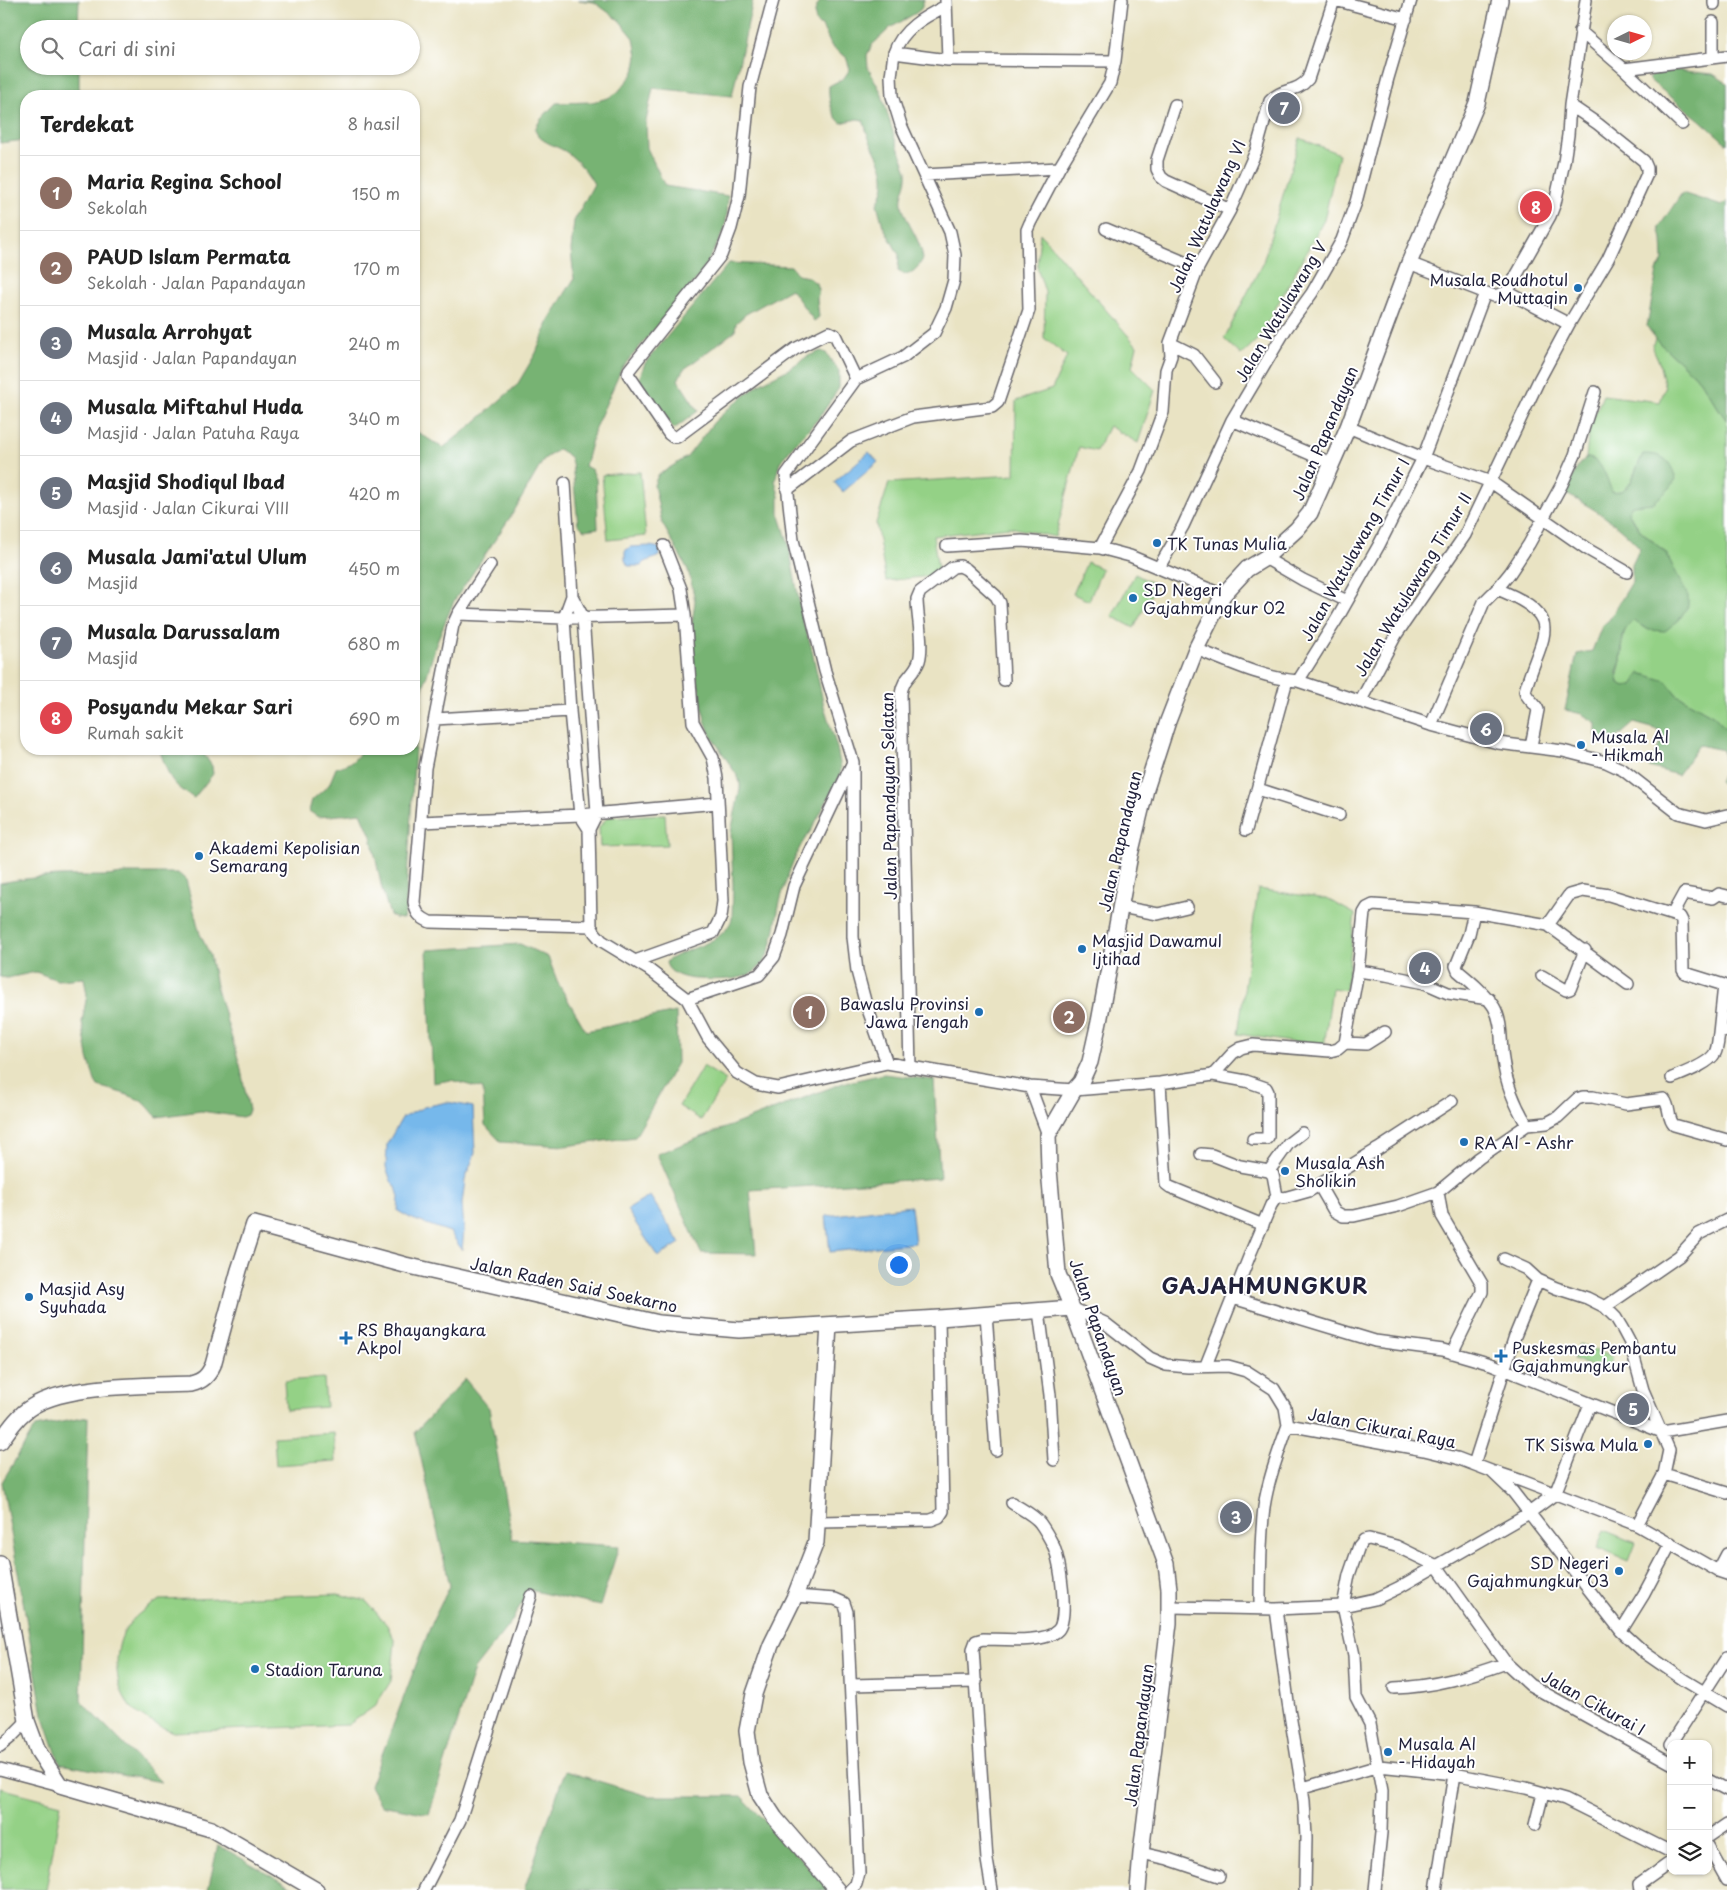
<!DOCTYPE html>
<html lang="id">
<meta charset="utf-8">
<style>
body{margin:0;font-family:"Playpen Sans",sans-serif;background:#f6f6f6;color:#222}
.controls{position:absolute;right:15px;bottom:15px;display:grid;overflow:hidden;border-radius:10px;box-shadow:0 1px 4px #0004}
.controls button{width:45px;height:45px;display:grid;place-items:center;padding:0;border:0;border-bottom:1px solid #e0e0e0;background:#fff;color:#222;font:25px sans-serif}
.compass{position:absolute;left:1607px;top:15px;width:45px;height:45px;border-radius:50%;background:#fff;box-shadow:0 1px 4px #0004;rotate:85deg}
.you{position:absolute;left:898px;top:1264px;width:18px;height:18px;margin:-12px;border:4px solid #fff;border-radius:50%;background:#1a73e8;box-shadow:0 0 0 8px #1a73e833}
.badge{display:grid;place-items:center;width:32px;height:32px;border-radius:50%;background:#1f6fb2;color:#fff;font-size:16px;font-weight:700}
.pin{position:absolute;translate:-50% -50%;border:2px solid #fff;box-shadow:0 1px 5px #0006}
.list{margin:0;padding:0;list-style:none}
h2{display:flex;justify-content:space-between;align-items:center;height:65px;margin:0;padding:0 20px;font-size:21px}
h2 small{font-size:16px;font-weight:400;color:#767676}
.list li{display:grid;grid-template-columns:32px 1fr auto;gap:15px;align-items:center;box-sizing:border-box;height:75px;padding:0 20px;border-top:1px solid #e0e0e0}
.list b{display:block;font-size:19px;white-space:nowrap}
.list p{margin:0;font-size:16px;white-space:nowrap;color:#767676}
.list em{font-size:16px;font-style:normal;color:#767676}
.icon{flex:none;width:28px;height:28px;fill:none;stroke:currentColor;stroke-width:2;stroke-linecap:round;stroke-linejoin:round}
.map{position:relative;flex:none;width:1727px;height:1890px;overflow:hidden}
.search{position:absolute;background:#fff;box-shadow:0 1px 4px #0004;left:20px;top:20px;width:400px;height:55px;display:flex;align-items:center;gap:12px;box-sizing:border-box;padding:0 18px;border-radius:28px;color:#767676;font-size:19px}
.panel{position:absolute;background:#fff;box-shadow:0 1px 4px #0004;left:20px;top:90px;width:400px;height:665px;border-radius:20px}
.map>svg:first-child{display:block}
</style>
<div class="map">
<svg width="1727" height="1890" viewBox="0 0 1727 1890">
<rect width="100%" height="100%" fill="#fff"/>
<filter id="ink" filterUnits="userSpaceOnUse"><feTurbulence type="fractalNoise" baseFrequency=".02" numOctaves="2"/><feDisplacementMap in="SourceGraphic" scale="10" xChannelSelector="R" yChannelSelector="G"/><feConvolveMatrix kernelMatrix="1 2 1 2 8 2 1 2 1" color-interpolation-filters="sRGB"/></filter>
<filter id="wash" filterUnits="userSpaceOnUse"><feTurbulence type="fractalNoise" baseFrequency=".0096" numOctaves="4" result="noise"/><feDisplacementMap in="SourceGraphic" scale="20" xChannelSelector="R" yChannelSelector="G"/><feGaussianBlur stdDeviation="1.12" result="paint"/><feColorMatrix in="noise" values="0 0 0 0 0 0 0 0 0 0 0 0 0 0 0 0 0 1.4 0 .05"/><feComposite in="paint" operator="in"/></filter>
<g filter="url(#wash)">
<rect width="100%" height="100%" fill="#e9e3c3"/>
<path fill="#94d186" stroke="#5b7a60" d="M1300 138 1339 154 1324 220 1259 338 1241 355 1224 339 1263 262Z
M1040 233 1137 346 1132 367 1155 390 1138 443 1109 426 1096 451 1079 447 1055 537 1010 527 933 536 939 575 886 581 876 523 889 483 1015 475 1016 401 1052 389 1067 356 1044 338 1045 292 1037 267Z
M1655 339 1699 379 1727 421V730L1714 716 1677 695 1666 681 1624 686 1619 683C1617 670 1619 672 1621 660 1624 645 1619 632 1633 620L1649 630 1666 553 1640 530 1628 512 1643 454 1630 484 1622 491 1611 492C1606 480 1603 458 1586 458L1589 428 1603 395 1660 402 1665 388 1659 362 1652 346Z
M640 472 646 536 608 540 602 475Z
M1087 562 1102 569 1089 601 1073 594Z
M1135 574 1156 585 1134 628 1112 616Z
M665 814 667 845 600 847 599 827 608 817Z
M1258 889 1327 899 1355 914 1346 990 1332 988 1324 1047 1238 1034Z
M703 1066 726 1080 701 1120 679 1106Z
M1579 1344 1612 1357 1606 1372 1573 1359Z
M324 1378 326 1407 286 1410 284 1381Z
M334 1433 336 1461 276 1465 274 1437Z
M1604 1530 1635 1543 1628 1561 1597 1548Z
M338 1594 366 1601 387 1625 395 1642 391 1681 375 1706 348 1725 173 1732C158 1725 144 1720 133 1709 123 1699 118 1684 117 1670 116 1634 129 1617 160 1600Z
M0 1788 61 1804 46 1890H0Z"/>
<path fill="#77b373" stroke="#4c6a57" d="M0 0H79L78 29H29V66H79V96H26L25 140 0 143Z
M578 0H753L732 96 653 88 646 121 647 148 665 186 728 196 727 215 724 232 700 275 622 368 595 428 585 466 592 470 596 479 598 528 584 530 578 524 572 463 570 457 559 449 544 459 513 513 454 601 437 641 422 692 415 747 405 913 403 919 395 918 390 915 382 889 371 836 361 813 318 817 309 811 312 800 329 785 336 768 352 762 364 749H414V430L443 448 473 424 517 385 536 353 550 318 574 279 571 250 574 221 594 184C587 172 580 163 569 154 558 145 538 143 535 129L541 119 556 103 592 102 608 98 618 92 633 74 635 68 637 56 634 38 619 20 594 2Z
M821 0H924L921 9 916 13 890 28 872 45 867 55 868 68 881 92 895 139 907 171C909 183 900 193 902 205 906 224 921 239 923 259 917 269 909 279 898 271L899 255 883 226 877 204C891 178 882 166 871 143 867 136 866 127 863 120L857 119 841 123C831 114 828 99 829 86L844 78 850 69 846 57 832 47 822 26 817 24C813 14 815 8 821 0Z
M1675 70 1713 74 1727 83V144L1700 120 1648 79 1654 74Z
M1682 193 1722 206 1727 201V421L1699 379 1655 339 1647 326 1657 271 1663 260 1662 239 1659 227Z
M729 263 791 266 798 275 808 277 817 284 819 289 817 299 819 317 814 321 791 289 746 314 736 323 735 331 683 370 678 380 698 411 674 429 639 379 645 363Z
M821 351 826 353 839 371V388L819 418 791 448 780 462 775 480 779 496V513L788 542 803 622 811 646 824 706 837 748 841 768 840 776 812 829C796 849 788 873 781 898 774 921 776 956 754 972 741 981 714 980 698 979 687 979 669 975 666 963L667 961C686 947 723 945 732 919L733 885 731 832 740 789V783L738 777 710 734 705 720 694 662 691 632 695 601 692 586 688 570 662 523 654 485 658 475 687 457 714 422 735 403 761 383 787 370 808 356Z
M1643 454C1663 454 1670 459 1676 479L1670 488 1653 503 1632 505 1628 512 1640 530 1666 553 1688 596V606L1679 620 1665 631 1649 630 1633 621 1629 624 1623 634 1621 661 1617 672 1619 683 1624 686 1632 685 1640 673 1666 681 1677 695 1714 716 1727 730V789L1719 781 1725 770 1723 750 1699 745 1678 775 1649 767 1660 744 1659 730 1634 723 1610 744 1596 736V723L1582 714 1565 710 1577 654 1592 651 1602 626 1609 620 1632 582V565L1640 548C1618 524 1593 507 1564 493L1580 463 1586 458C1603 458 1607 480 1612 492L1622 491 1630 484Z
M159 749 201 750 212 766 213 774 194 798C168 782 170 777 159 749Z
M125 873H178L186 880 200 934 210 955 216 986 240 1065 249 1110 247 1115 242 1117 201 1111 157 1117C153 1113 147 1105 144 1103 131 1094 113 1091 98 1086L95 1081 88 1057 82 1022 87 995 84 978 57 980 36 972 7 978 0 977V883C27 878 55 875 83 876 98 876 111 877 125 873Z
M520 944 548 957 558 983 586 1031 676 1012 677 1063 635 1137 565 1146 501 1142 485 1125 483 1089 451 1080 433 1083 427 950Z
M884 1074 934 1080 940 1178 750 1190 756 1254 701 1253 657 1154 843 1083Z
M465 1379 489 1408 512 1539 619 1546 600 1606 529 1590 511 1622 474 1669 429 1814 381 1805 370 1786 433 1620 450 1586 415 1432Z
M88 1417 81 1701 161 1782 60 1764 43 1714 2 1482 35 1427Z
M565 1771 648 1796H741L830 1890H524Z
M218 1845 297 1890H208Z"/>
<path fill="#76b8eb" stroke="#4c6d93" d="M869 452 878 462 843 492 834 482Z
M650 546 660 548V556L645 562 641 566H628L625 560V551L630 547Z
M447 1102 473 1107 475 1153 465 1180 462 1204 464 1230 462 1250 450 1232 412 1219 398 1211 399 1197 396 1187 391 1181 386 1167 387 1144 402 1118 424 1107Z
M650 1196 680 1243 658 1257 627 1210Z
M911 1206 915 1243 830 1252 826 1216Z"/>
</g>
<g filter="url(#ink)">
<g fill="none" stroke-linecap="round" stroke-linejoin="round">
<g stroke="#68666b" stroke-width="14">
<path id="street" d="M773 0 750 87 739 196 731 228 721 255 629 370 628 374 669 434 673 437H677L795 349 829 332 835 335 856 379
M946 0 948 60
M1335 0 1406 19
M1714 4V0
M1580 31 1624 69 1727 56
M894 53C902 29 924 17 946 6
M1713 57V22
M1624 69 1682 124
M1175 105 1157 160V169L1161 177 1166 181 1230 210
M924 175 1059 168
M1106 229 1198 268
M1409 263 1494 296 1507 292 1569 324
M1507 292 1550 216 1555 203 1564 162 1568 135 1570 105 1586 0
M1170 343 1194 355 1215 382
M1232 420 1331 463
M1348 427 1423 458 1491 482 1587 549 1627 572
M565 483 572 596 564 618 570 711 580 815 589 829
M787 490 851 441 913 417 992 407 998 402 1029 310 1027 230 1030 223 1059 168 1110 83 1115 61 1122 0
M947 546 1022 541 1100 548 1130 556 1223 595
M1100 548 1141 471 1163 412 1166 370 1171 356 1170 343 1198 268 1230 210 1256 151 1270 101C1281 88 1297 93 1308 79L1334 0
M1265 558 1303 580 1347 601
M1159 567 1183 526 1232 420 1286 329 1312 293 1342 240 1356 202 1388 78 1411 0
M1497 589C1570 618 1540 635 1525 691 1527 700 1535 702 1538 710L1531 746
M572 596 583 617 597 813 589 829 591 926 595 933 602 941 648 969 687 999 708 1038 737 1073 756 1084 778 1088 887 1063 1030 1087 1074 1090 1160 1083 1213 1075 1233 1053 1241 1048 1253 1045 1330 1051 1338 1049 1345 1043 1358 971 1364 913 1367 908 1373 905 1474 912 1548 925 1628 984
M458 614 490 565
M1196 649C1229 662 1263 678 1298 681L1431 725 1498 743 1563 751 1606 762 1623 770 1678 813 1706 820 1727 815
M1298 681 1337 619 1379 545 1423 458 1485 293
M1360 702 1396 635 1465 535 1539 380 1569 324 1608 259 1647 174V168L1644 161 1598 124 1570 105
M435 719 570 711
M1431 725 1484 602 1497 589 1510 573 1529 544 1562 484 1575 455 1595 392
M1258 789 1339 815
M421 822 580 815 718 803
M1246 830 1287 680
M1121 907 1158 914 1187 907
M1474 912 1469 934 1456 966 1458 971C1470 981 1485 993 1494 1007 1503 1023 1500 1042 1503 1060 1506 1084 1515 1105 1527 1125
M1673 913 1684 893 1713 898 1719 894 1727 896
M1548 925 1569 895 1583 891 1609 895 1680 917 1682 921 1683 970 1685 973 1724 985 1719 1033 1727 1031
M591 926 430 922C419 917 416 913 414 902L425 768 453 625 458 614 564 618 685 615
M635 961 713 933 721 917 723 901 717 778 713 758 693 722 685 615 681 589 664 546
M1358 971 1386 975 1425 983 1448 993 1489 999
M1542 976 1566 990 1570 989 1585 950
M687 999 759 975 774 957 782 935 794 886 852 764
M1345 1043 1366 1044 1385 1032
M887 1063 865 1001 857 971 853 937V762L825 671 793 540 786 475 856 379 903 357 934 333 946 308 954 280 955 255 950 232 901 125 892 96 891 76 894 53 948 60 1115 61
M910 1068 901 694C903 677 914 675 919 661 924 645 917 617 917 599L920 592 953 567 960 566 966 569 996 596 1000 603 1004 680
M1213 1075 1246 1081 1266 1088 1268 1092V1137L1266 1139H1253
M1672 1078C1684 1073 1709 1064 1715 1053 1718 1047 1718 1039 1719 1033
M1160 1083 1166 1184 1170 1187 1263 1225
M1030 1087 1048 1135
M1201 1154 1212 1155 1240 1166 1269 1171 1273 1175 1277 1196
M1269 1171 1289 1143 1302 1133
M1319 1185 1334 1211 1343 1216H1354L1398 1206 1438 1192 1479 1158 1527 1125 1547 1123 1558 1117 1577 1099 1583 1097H1593L1626 1104 1664 1099C1671 1108 1667 1118 1674 1125L1727 1140
M1438 1192 1442 1216 1482 1284V1292L1452 1353
M1504 1259 1526 1269 1538 1280 1556 1288 1587 1298 1605 1307 1616 1318 1622 1328 1630 1343 1643 1390 1669 1450 1664 1474 1637 1525
M1233 1298 1375 1341 1443 1350 1491 1364 1662 1432 1727 1421
M1605 1307 1679 1256 1699 1234 1727 1220
M1072 1308 1105 1323 1150 1358 1166 1365 1188 1367 1228 1366 1246 1371 1274 1389 1285 1407 1288 1425
M1039 1311 1050 1395 1054 1460
M986 1314 996 1450
M1206 1365 1251 1252 1271 1205 1277 1196 1284 1198 1309 1191 1378 1149 1452 1101
M1288 1425 1424 1450 1457 1458 1491 1471 1513 1492 1621 1631 1645 1653 1684 1680 1727 1706
M1474 1464 1515 1336 1538 1280
M1495 1472 1522 1481 1637 1525 1718 1571 1727 1574
M1664 1474 1727 1493
M818 1522 931 1520 939 1517 943 1511 939 1318
M1718 1571 1727 1554
M795 1596 835 1599 844 1603 847 1612 859 1873 856 1884 850 1890
M1170 1607 1276 1609 1343 1606 1375 1599 1398 1588 1529 1513 1555 1494 1590 1404
M1260 1608C1260 1574 1260 1541 1264 1507 1268 1480 1279 1451 1288 1425
M1276 1609 1288 1702 1304 1801 1306 1837 1305 1890
M1621 1631 1644 1594 1671 1543
M851 1685 976 1682
M1394 1688C1433 1687 1470 1676 1506 1663
M1671 1744 1727 1657
M0 1746 10 1738 27 1721
M0 1769 60 1785
M1708 1780 1727 1790
M1303 1788 1379 1766 1454 1774 1526 1788 1565 1799 1671 1852
M1535 1825 1543 1793
M1708 1837 1727 1824
M1708 1846 1727 1880
M1141 1853 1168 1859 1219 1876
M424 1890 460 1820 531 1596
M992 1890 987 1860 973 1649 976 1641 983 1639C1001 1639 1045 1644 1058 1630 1069 1618 1060 1562 1054 1547 1050 1539 1045 1530 1040 1523 1034 1515 1021 1509 1012 1503
M1375 1890 1381 1833 1382 1791 1370 1724 1356 1697 1354 1655 1343 1606 1349 1575 1359 1546 1364 1540 1369 1539 1396 1546 1437 1566 1506 1663 1530 1685 1671 1763
M1436 1890 1454 1774
M1641 1890 1640 1884 1671 1862"/>
</g>
<g stroke="#68666b" stroke-width="18">
<path id="secondary" d="M829 1325 816 1542 795 1596 771 1645 754 1694 747 1731 751 1762 760 1795 775 1818 837 1890
M0 1442C9 1429 19 1414 33 1406 68 1384 149 1386 191 1384 203 1381 208 1376 213 1365L239 1270 254 1224 405 1265 659 1323 739 1330 939 1318 1072 1308
M0 1564 27 1721 38 1751 60 1785 211 1829 316 1890
M1138 1890 1141 1853 1169 1623V1589L1166 1564 1072 1308 1058 1274 1049 1169 1048 1135 1074 1090 1081 1082 1090 1062 1099 1022 1130 855 1146 789 1168 721 1196 649 1223 595 1247 569 1265 558 1297 529 1310 513 1348 427 1409 263 1477 103 1500 0"/>
</g>
<use href="#street" stroke="#fff" stroke-width="11"/>
<use href="#secondary" stroke="#fff" stroke-width="15"/>
</g>
</g>
<g fill="#1f6fb2" stroke="#fff" stroke-width="2">
<circle cx="1578" cy="288" r="5"/>
<circle cx="1157" cy="543" r="5"/>
<circle cx="1133" cy="598" r="5"/>
<circle cx="1581" cy="745" r="5"/>
<circle cx="199" cy="856" r="5"/>
<circle cx="1082" cy="949" r="5"/>
<circle cx="979" cy="1012" r="5"/>
<circle cx="1464" cy="1142" r="5"/>
<circle cx="1285" cy="1171" r="5"/>
<circle cx="29" cy="1297" r="5"/>
<path d="M343.5 1330.5h5v5h5v5h-5v5h-5v-5h-5v-5h5z"/>
<path d="M1498.5 1348.5h5v5h5v5h-5v5h-5v-5h-5v-5h5z"/>
<circle cx="1648" cy="1444" r="5"/>
<circle cx="1619" cy="1571" r="5"/>
<circle cx="255" cy="1669" r="5"/>
<circle cx="1388" cy="1752" r="5"/>
</g>
<g text-anchor="middle" dominant-baseline="central" stroke-width="4" stroke-linejoin="round" paint-order="stroke">
<g font-size="16" fill="#22223b" stroke="#fff">
<text transform="translate(1206 216) rotate(-66)">Jalan Watulawang VI</text>
<text transform="translate(1280 311) rotate(-59)">Jalan Watulawang V</text>
<text transform="translate(1324 433) rotate(-67)">Jalan Papandayan</text>
<text transform="translate(1354 549) rotate(-61)">Jalan Watulawang Timur I</text>
<text transform="translate(1412 584) rotate(-59)">Jalan Watulawang Timur II</text>
<text transform="translate(888 796) rotate(-91)">Jalan Papandayan Selatan</text>
<text transform="translate(1119 841) rotate(-77)">Jalan Papandayan</text>
<text transform="translate(574 1284) rotate(12)">Jalan Raden Said Soekarno</text>
<text transform="translate(1099 1327) rotate(71)">Jalan Papandayan</text>
<text transform="translate(1382 1427) rotate(11)">Jalan Cikurai Raya</text>
<text transform="translate(1594 1702) rotate(29)">Jalan Cikurai I</text>
<text transform="translate(1138 1735) rotate(-83)">Jalan Papandayan</text>
</g>
<g font-size="16" fill="#22223b" stroke="#fff" text-anchor="start">
<text x="1568" y="279" text-anchor="end">Musala Roudhotul<tspan x="1568" dy="18">Muttaqin</tspan></text>
<text x="1167" y="543">TK Tunas Mulia</text>
<text x="1143" y="589">SD Negeri<tspan x="1143" dy="18">Gajahmungkur 02</tspan></text>
<text x="1591" y="736">Musala Al<tspan x="1591" dy="18">- Hikmah</tspan></text>
<text x="209" y="847">Akademi Kepolisian<tspan x="209" dy="18">Semarang</tspan></text>
<text x="1092" y="940">Masjid Dawamul<tspan x="1092" dy="18">Ijtihad</tspan></text>
<text x="969" y="1003" text-anchor="end">Bawaslu Provinsi<tspan x="969" dy="18">Jawa Tengah</tspan></text>
<text x="1474" y="1142">RA Al - Ashr</text>
<text x="1295" y="1162">Musala Ash<tspan x="1295" dy="18">Sholikin</tspan></text>
<text x="39" y="1288">Masjid Asy<tspan x="39" dy="18">Syuhada</tspan></text>
<text x="357" y="1329">RS Bhayangkara<tspan x="357" dy="18">Akpol</tspan></text>
<text x="1512" y="1347">Puskesmas Pembantu<tspan x="1512" dy="18">Gajahmungkur</tspan></text>
<text x="1638" y="1444" text-anchor="end">TK Siswa Mula</text>
<text x="1609" y="1562" text-anchor="end">SD Negeri<tspan x="1609" dy="18">Gajahmungkur 03</tspan></text>
<text x="265" y="1669">Stadion Taruna</text>
<text x="1398" y="1743">Musala Al<tspan x="1398" dy="18">- Hidayah</tspan></text>
</g>
<g font-size="21" font-weight="bold" letter-spacing="1" fill="#22223b" stroke="#fff">
<text x="1265" y="1285">GAJAHMUNGKUR</text>
</g>
</g>
</svg>
<div class="controls">
<button>+</button>
<button>−</button>
<button><svg class="icon" aria-label="layers" viewBox="0 0 24 24"><path d="M12 4l9 5-9 5-9-5zM3 14l9 5 9-5"/></svg></button>
</div>
<svg class="compass" viewBox="-18 -18 36 36"><path d="M0-13l5 13h-10z" fill="#e53935"/><path d="M0 13l5-13h-10z" fill="#767676"/></svg>
<div class="you"></div>
<div class="pin badge" style="left:809px;top:1012px;background:#8d6e63">1</div>
<div class="pin badge" style="left:1069px;top:1017px;background:#8d6e63">2</div>
<div class="pin badge" style="left:1236px;top:1517px;background:#6b7280">3</div>
<div class="pin badge" style="left:1425px;top:968px;background:#6b7280">4</div>
<div class="pin badge" style="left:1633px;top:1409px;background:#6b7280">5</div>
<div class="pin badge" style="left:1486px;top:729px;background:#6b7280">6</div>
<div class="pin badge" style="left:1284px;top:108px;background:#6b7280">7</div>
<div class="pin badge" style="left:1536px;top:207px;background:#e0444e">8</div>
<div class="search"><svg class="icon" aria-label="search" viewBox="0 0 24 24"><circle cx="10" cy="10" r="6"/><path d="M15 15l6 6"/></svg>Cari di sini</div>
<section class="panel">
<h2>Terdekat<small>8 hasil</small></h2>
<ul class="list">
<li><span class="badge" style="background:#8d6e63">1</span><div><b>Maria Regina School</b><p>Sekolah</p></div><em>150 m</em></li>
<li><span class="badge" style="background:#8d6e63">2</span><div><b>PAUD Islam Permata</b><p>Sekolah · Jalan Papandayan</p></div><em>170 m</em></li>
<li><span class="badge" style="background:#6b7280">3</span><div><b>Musala Arrohyat</b><p>Masjid · Jalan Papandayan</p></div><em>240 m</em></li>
<li><span class="badge" style="background:#6b7280">4</span><div><b>Musala Miftahul Huda</b><p>Masjid · Jalan Patuha Raya</p></div><em>340 m</em></li>
<li><span class="badge" style="background:#6b7280">5</span><div><b>Masjid Shodiqul Ibad</b><p>Masjid · Jalan Cikurai VIII</p></div><em>420 m</em></li>
<li><span class="badge" style="background:#6b7280">6</span><div><b>Musala Jami'atul Ulum</b><p>Masjid</p></div><em>450 m</em></li>
<li><span class="badge" style="background:#6b7280">7</span><div><b>Musala Darussalam</b><p>Masjid</p></div><em>680 m</em></li>
<li><span class="badge" style="background:#e0444e">8</span><div><b>Posyandu Mekar Sari</b><p>Rumah sakit</p></div><em>690 m</em></li>
</ul>
</section>
</div>
